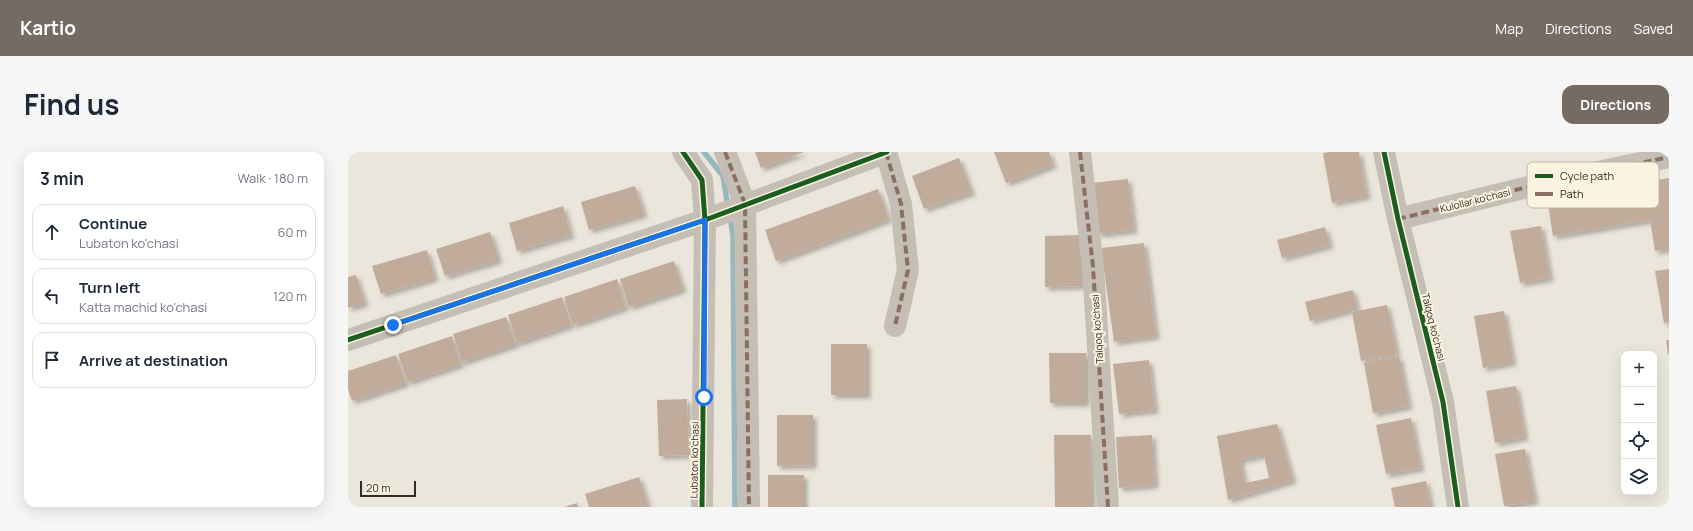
<!DOCTYPE html>
<meta charset="utf-8">
<style>
body{margin:0;font-family:Manrope,sans-serif;background:#f6f6f7;color:#1f2937}
.controls{position:absolute;right:12px;bottom:12px;display:grid;overflow:hidden;border-radius:8px;box-shadow:0 4px 16px #0002}
.controls button{width:36px;height:36px;display:grid;place-items:center;padding:0;border:0;border-bottom:1px solid #e0e1e3;background:#fff;color:#1f2937;font:20px sans-serif}
.scale{position:absolute;left:12px;bottom:10px;width:56px;box-sizing:border-box;padding-left:4px;border:2px solid #342b24;border-top:0;font-size:11px;line-height:14px;white-space:nowrap;color:#342b24;-webkit-text-stroke:3px #faf3e0;paint-order:stroke}
.stop{position:absolute;width:12px;height:12px;margin:-9px;border:3px solid #1a73e8;border-radius:50%;background:#fff}
.stop.end{background:#1a73e8;border-color:#fff;box-shadow:0 1px 4px #0008}
.list{margin:0;padding:0;list-style:none}
h2{display:flex;justify-content:space-between;align-items:center;height:52px;margin:0;padding:0 16px;font-size:17px}
h2 small{font-size:13px;font-weight:400;color:#747a83}
.list li{display:grid;grid-template-columns:26px 1fr auto;gap:12px;align-items:center;box-sizing:border-box;height:56px;margin:0 8px 8px;padding:0 8px;border:1px solid #e0e1e3;border-radius:12px}
.list b{display:block;font-size:15px;white-space:nowrap}
.list p{margin:0;font-size:13px;white-space:nowrap;color:#747a83}
.list em{font-size:13px;font-style:normal;color:#747a83}
.icon{flex:none;width:22px;height:22px;fill:none;stroke:currentColor;stroke-width:2;stroke-linecap:round;stroke-linejoin:round}
.map{position:relative;flex:none;width:1321px;height:355px;overflow:hidden;border-radius:12px}
header{display:flex;align-items:center;gap:24px;box-sizing:border-box;height:56px;padding:0 20px;background:#746c64;color:#fff}
header strong{font-size:19px}
nav{display:flex;gap:22px;margin-inline-start:auto;font-size:14px}
.intro{display:flex;align-items:center;justify-content:space-between;box-sizing:border-box;height:96px;padding:0 24px}
h1{margin:0;font-size:28px}
.button{padding:10px 18px;border-radius:12px;background:#746c64;color:#fff;font-size:14px;font-weight:700}
main{display:flex;gap:24px;padding:0 24px}
aside{flex:1;background:#fff;border-radius:12px;box-shadow:0 4px 16px #0002}
.map>svg:first-child{display:block}
</style>
<header>
<strong>Kartio</strong>
<nav><a>Map</a><a>Directions</a><a>Saved</a></nav>
</header>
<div class="intro"><h1>Find us</h1><a class="button">Directions</a></div>
<main>
<aside>
<h2>3 min<small>Walk · 180 m</small></h2>
<ul class="list">
<li><svg class="icon" aria-label="ahead" viewBox="0 0 24 24"><path d="M12 20V5M6 11l6-6 6 6"/></svg><div><b>Continue</b><p>Lubaton ko'chasi</p></div><em>60 m</em></li>
<li><svg class="icon" aria-label="left" viewBox="0 0 24 24"><path d="M17 20v-9H6M10 6l-5 5 5 5"/></svg><div><b>Turn left</b><p>Katta machid ko'chasi</p></div><em>120 m</em></li>
<li><svg class="icon" aria-label="arrive" viewBox="0 0 24 24"><path d="M6 21V4h12l-3 4 3 4H6"/></svg><div><b>Arrive at destination</b></div></li>
</ul>
</aside>
<div class="map">
<svg width="1321" height="355" viewBox="0 0 1321 355">
<defs>
<filter id="shadow"><feDropShadow dx="3.5" dy="3.5" stdDeviation="2" flood-color="#0004"/></filter>
</defs>
<rect width="100%" height="100%" fill="#ebe6db"/>
<g fill="none" stroke-linecap="round" stroke-linejoin="round">
<path stroke="#96b8be" stroke-width="5.5" d="M356 0 375 24 380 55
M382 63 385 85 387 355"/>
</g>
<path fill="#c1ac9b" fill-rule="evenodd" filter="url(#shadow)" d="M407 0H456L413 16Z
M646 0H701L705 13 658 31Z
M982 0H1011L1019 44 984 51 975 1Z
M611 6 624 40 576 57 564 24Z
M1321 26V97L1307 99 1302 68 1205 84 1199 46Z
M780 27 786 78 750 82 744 31Z
M287 34 296 62 241 78 233 50Z
M530 37 541 67 428 109 417 78Z
M215 54 223 83 169 99 161 71Z
M1193 74 1202 126 1172 131 1162 79Z
M977 75 982 93 934 106 929 88Z
M142 80 151 108 97 124 88 97Z
M733 83V134L697 135V84Z
M796 91 808 184 766 190 753 96Z
M79 98 87 126 33 142 24 114Z
M326 109 335 137 281 155 272 127Z
M1321 117V170L1316 171 1307 119Z
M8 123 17 151 0 156V125Z
M269 127 278 155 225 173 216 145Z
M1005 138 1009 156 962 169 957 150Z
M214 145 223 173 169 191 160 163Z
M1039 153 1049 202 1013 209 1004 160Z
M1156 159 1165 210 1135 216 1126 164Z
M158 165 168 192 114 210 105 182Z
M104 184 113 212 60 230 50 202Z
M1318 188H1321V202H1320Z
M483 192H519V243H483Z
M701 201H738V251H702Z
M48 203 58 231 4 249 0 237V219Z
M1051 204 1061 254 1025 261 1016 211Z
M801 208 807 258 771 262 765 212Z
M1168 234 1177 285 1147 291 1138 239Z
M339 247 341 303 311 304 309 248Z
M429 263H465V313L429 314Z
M1063 266 1073 316 1038 322 1028 273Z
M929 272 945 328 880 348 869 284ZM916 303 921 326 897 331 892 308Z
M706 283H743L744 355H707Z
M804 283 807 333 771 336 768 285Z
M1177 297 1187 349 1156 354 1147 302Z
M420 323H456V355H420Z
M291 325 300 353 294 355H241L237 342Z
M1078 329 1083 355H1047L1043 336Z
M229 351 230 355H216Z"/>
<g fill="none" stroke-linecap="round" stroke-linejoin="round">
<path stroke="#c4beb4" stroke-width="22" d="M335 0 354 28 357 68 354 355
M377 0 397 52 401 355
M538 0 553 52 560 118 547 174
M732 0 745 115 760 355
M1036 0 1050 67 1095 250 1110 355
M1050 67 1188 33 1321 5
M0 188 357 68 539 0"/>
<path stroke="#8d6e63" stroke-width="4" stroke-dasharray="8 4" stroke-linecap="butt" d="M377 0 397 52 401 355
M538 0 553 52 560 118 547 174
M732 0 745 115 760 355
M1050 67 1188 33 1321 5"/>
<g stroke="#faf3e0" stroke-width="8">
<path id="cycleway" d="M335 0 354 28 357 68 354 355
M1036 0 1050 67 1095 250 1110 355
M0 188 357 68 539 0"/>
</g>
<use href="#cycleway" stroke="#1b5e20" stroke-width="5"/>
</g>
<g fill="none" stroke-linecap="round" stroke-linejoin="round">
<path stroke="#1a73e8" stroke-width="5" d="M45 173 357 68 356 245"/>
</g>
<g text-anchor="middle" dominant-baseline="central" stroke-width="4" stroke-linejoin="round" paint-order="stroke">
<g font-size="10" fill="#342b24" stroke="#faf3e0">
<text transform="translate(1127 48) rotate(-14)">Kulollar ko'chasi</text>
<text transform="translate(1086 175) rotate(76)">Talqoq ko'chasi</text>
<text transform="translate(749 177) rotate(-94)">Talqoq ko'chasi</text>
<text transform="translate(346 308) rotate(-89)">Lubaton ko'chasi</text>
</g>
</g>
<rect x="1179" y="10" width="132" height="46" rx="6" fill="#faf3e0" stroke="#bfb7a8" stroke-width="1"/>
<rect x="1187" y="22" width="18" height="4" fill="#1b5e20"/>
<rect x="1187" y="40" width="18" height="4" fill="#8d6e63"/>
<g font-size="11" fill="#342b24">
<text x="1212" y="28">Cycle path</text>
<text x="1212" y="46">Path</text>
</g>
</svg>
<div class="controls">
<button>+</button>
<button>−</button>
<button><svg class="icon" aria-label="locate" viewBox="0 0 24 24"><circle cx="12" cy="12" r="6"/><path d="M12 2v4M12 18v4M2 12h4M18 12h4"/></svg></button>
<button><svg class="icon" aria-label="layers" viewBox="0 0 24 24"><path d="M12 4l9 5-9 5-9-5zM3 14l9 5 9-5"/></svg></button>
</div>
<div class="scale">20 m</div>
<div class="stop" style="left:356px;top:245px"></div>
<div class="stop end" style="left:45px;top:173px"></div>
</div>
</main>
